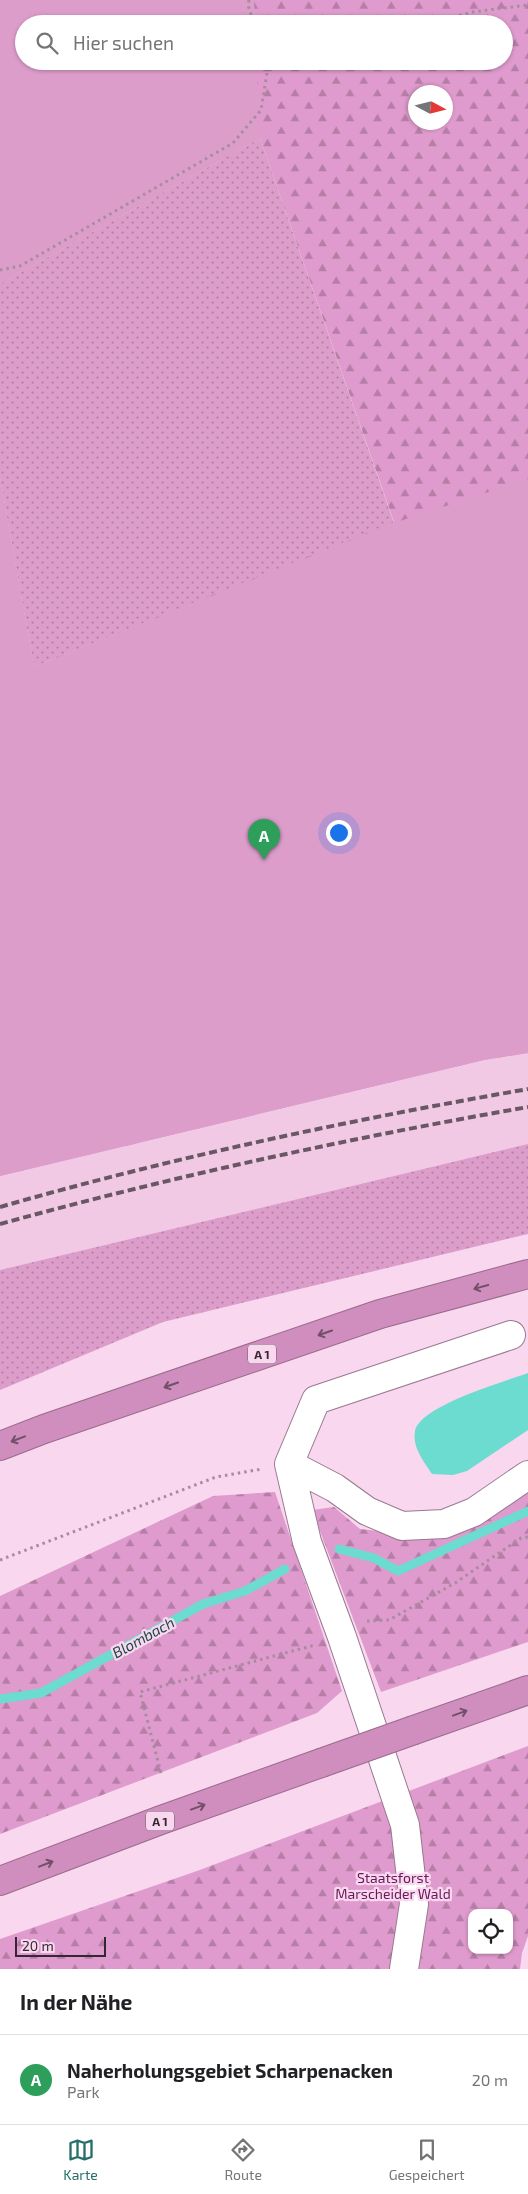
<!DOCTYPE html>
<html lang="de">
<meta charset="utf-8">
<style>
body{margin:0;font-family:"Exo 2",sans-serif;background:#f6f6f6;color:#202124}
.controls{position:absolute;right:15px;bottom:15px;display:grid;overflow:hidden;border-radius:10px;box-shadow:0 1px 4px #0004}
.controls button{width:45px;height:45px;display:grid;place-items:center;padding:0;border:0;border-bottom:1px solid #e0e0e0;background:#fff;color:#202124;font:25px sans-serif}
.compass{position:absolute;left:408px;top:85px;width:45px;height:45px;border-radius:50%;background:#fff;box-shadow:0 1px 4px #0004;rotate:97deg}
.scale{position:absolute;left:15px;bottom:12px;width:91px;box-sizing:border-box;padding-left:5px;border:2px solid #342731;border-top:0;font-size:14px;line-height:18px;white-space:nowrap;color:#342731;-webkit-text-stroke:4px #f9d7ef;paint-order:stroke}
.you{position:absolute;left:338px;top:832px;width:18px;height:18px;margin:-12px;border:4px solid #fff;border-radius:50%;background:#1a73e8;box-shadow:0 0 0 8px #1a73e833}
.badge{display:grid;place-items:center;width:32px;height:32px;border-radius:50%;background:#266f69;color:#fff;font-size:16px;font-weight:700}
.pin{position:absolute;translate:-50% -41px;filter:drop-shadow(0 1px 2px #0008)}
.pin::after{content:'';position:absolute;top:26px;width:18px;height:15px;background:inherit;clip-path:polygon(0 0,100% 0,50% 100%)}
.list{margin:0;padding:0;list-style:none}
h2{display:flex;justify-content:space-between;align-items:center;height:65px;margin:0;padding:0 20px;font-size:21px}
h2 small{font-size:16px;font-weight:400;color:#757577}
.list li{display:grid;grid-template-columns:32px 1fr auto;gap:15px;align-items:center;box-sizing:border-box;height:90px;padding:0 20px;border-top:1px solid #e0e0e0}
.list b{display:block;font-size:19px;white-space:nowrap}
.list p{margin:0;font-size:16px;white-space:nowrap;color:#757577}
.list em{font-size:16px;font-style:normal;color:#757577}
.icon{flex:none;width:28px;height:28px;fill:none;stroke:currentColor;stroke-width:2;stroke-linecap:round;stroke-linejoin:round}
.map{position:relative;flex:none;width:528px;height:1969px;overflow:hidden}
.search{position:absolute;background:#fff;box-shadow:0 1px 4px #0004;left:15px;right:15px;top:15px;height:55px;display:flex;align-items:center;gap:12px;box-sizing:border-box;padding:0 18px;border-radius:28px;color:#757577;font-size:19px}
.sheet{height:155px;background:#fff}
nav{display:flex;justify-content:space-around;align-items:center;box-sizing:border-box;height:70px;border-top:1px solid #e0e0e0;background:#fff;font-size:14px;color:#757577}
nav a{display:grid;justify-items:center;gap:2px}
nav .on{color:#266f69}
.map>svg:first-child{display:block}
</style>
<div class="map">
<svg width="528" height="1969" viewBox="0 0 528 1969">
<defs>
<pattern id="grass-dots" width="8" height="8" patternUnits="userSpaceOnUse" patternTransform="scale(1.25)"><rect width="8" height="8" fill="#dd9dcb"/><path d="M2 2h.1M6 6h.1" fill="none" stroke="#b480a5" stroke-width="1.8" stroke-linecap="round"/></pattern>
<pattern id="forest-firs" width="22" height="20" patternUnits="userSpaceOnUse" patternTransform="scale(1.25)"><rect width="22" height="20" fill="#df9bcd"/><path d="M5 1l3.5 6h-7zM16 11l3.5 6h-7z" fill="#b67ea7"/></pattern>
</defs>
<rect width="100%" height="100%" fill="#f9d7ef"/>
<path fill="#f1c9e5" d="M528 1053V1144L0 1270V1176L484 1060Z"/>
<path fill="url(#grass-dots)" d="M260 138 394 523 34 667 0 478V284Z
M528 1144V1234L163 1322 0 1390V1270Z"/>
<path fill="url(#forest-firs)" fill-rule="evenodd" d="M0 0H528V1053L484 1060 0 1176V478L34 667 394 522 260 138 0 284ZM24 24H504V61H24ZM416 92H446V122H416Z
M528 1483V1642L381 1692 312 1510 334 1507 360 1529 433 1537Z
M275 1492 342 1691 317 1713 0 1834V1596L213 1496Z
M528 1746V1936L522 1953 520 1969H0V1939L197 1871ZM472 1913H509V1950H472Z"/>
<path fill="#dd9dcb" d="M0 0H254L255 24H24V61H256L260 138 0 284Z
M0 478 34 667 394 523 528 479V1053L484 1060 0 1176Z"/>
<path fill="#6cdbd0" d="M528 1373V1430L467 1471 453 1475 432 1474C424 1462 412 1447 415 1432 418 1406 504 1382 528 1373Z"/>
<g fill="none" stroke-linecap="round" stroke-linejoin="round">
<path stroke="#6cdbd0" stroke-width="9" d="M339 1549 374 1558 398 1571 528 1511
M0 1699 41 1693 203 1604 245 1591 285 1569"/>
<g stroke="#98798f" stroke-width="30">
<path id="minor" d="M289 1464 335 1488 367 1511 402 1526 444 1524 474 1512 528 1475
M404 1969 414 1904 405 1825 342 1637 307 1542 289 1464 316 1400 511 1335"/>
</g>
<g stroke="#996a8c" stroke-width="30">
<path id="highway" d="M0 1446 44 1429 380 1314 528 1274
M414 1730 528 1690
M0 1881 161 1820 321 1763"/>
</g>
<path stroke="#a58c9e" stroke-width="3" stroke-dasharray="2.5 4" stroke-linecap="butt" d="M249 0 248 5 254 24
M428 24 472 12 528 5
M268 67 288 61
M0 270 20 266 233 143 261 110 268 67 267 61
M0 1560 216 1477 262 1469
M367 1621 389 1620 455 1583 521 1538 528 1537
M161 1773 140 1692 315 1645"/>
<use href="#minor" stroke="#fff" stroke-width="28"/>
<use href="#highway" stroke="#cf8ebd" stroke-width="28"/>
<path stroke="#695764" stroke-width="4" stroke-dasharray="8 4" stroke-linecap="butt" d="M0 1207C174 1157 350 1120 528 1089
M0 1224C174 1176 350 1138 528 1107"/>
<g stroke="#996a8c" stroke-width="30" stroke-linecap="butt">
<path id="highway-bridge" d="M321 1763 414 1730"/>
</g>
<use href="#highway-bridge" stroke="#cf8ebd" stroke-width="28"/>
</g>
<defs><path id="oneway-shaft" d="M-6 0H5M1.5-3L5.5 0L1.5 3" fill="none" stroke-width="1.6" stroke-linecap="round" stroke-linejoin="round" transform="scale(1.25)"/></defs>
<g stroke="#725069">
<use href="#oneway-shaft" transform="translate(481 1287) rotate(165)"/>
<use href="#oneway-shaft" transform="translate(325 1333) rotate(161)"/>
<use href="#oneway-shaft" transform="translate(171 1385) rotate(161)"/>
<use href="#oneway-shaft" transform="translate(18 1439) rotate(159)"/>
<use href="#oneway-shaft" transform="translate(460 1713) rotate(-20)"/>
<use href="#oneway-shaft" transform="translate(198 1807) rotate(-20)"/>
<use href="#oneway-shaft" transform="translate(46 1864) rotate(-21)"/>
</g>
<g text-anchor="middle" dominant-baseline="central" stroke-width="4.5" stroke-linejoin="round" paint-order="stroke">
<g fill="#f9d7ef" stroke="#6f5c6a" stroke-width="1">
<rect x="248" y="1344.5" width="28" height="19" rx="4"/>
<rect x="146" y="1811.5" width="28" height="19" rx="4"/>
</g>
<g font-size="12" font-weight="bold" fill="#342731">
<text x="262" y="1354">A 1</text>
<text x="160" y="1821">A 1</text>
</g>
<g font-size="14" fill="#671958" stroke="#f9d7ef">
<text x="393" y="1877">Staatsforst<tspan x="393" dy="16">Marscheider Wald</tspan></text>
</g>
<g font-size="15" font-style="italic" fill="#194a46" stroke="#f9d7ef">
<text transform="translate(143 1637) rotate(-29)">Blombach</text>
</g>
</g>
</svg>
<div class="controls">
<button><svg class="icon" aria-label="locate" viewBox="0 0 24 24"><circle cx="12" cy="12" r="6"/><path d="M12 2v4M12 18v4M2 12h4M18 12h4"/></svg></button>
</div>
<svg class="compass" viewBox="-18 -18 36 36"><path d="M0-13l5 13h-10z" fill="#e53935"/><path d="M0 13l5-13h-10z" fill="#757577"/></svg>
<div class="scale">20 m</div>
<div class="you"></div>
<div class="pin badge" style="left:264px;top:860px;background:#2e9e5b">A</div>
<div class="search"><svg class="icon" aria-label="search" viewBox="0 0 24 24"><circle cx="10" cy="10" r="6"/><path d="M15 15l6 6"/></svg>Hier suchen</div>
</div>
<section class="sheet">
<h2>In der Nähe<small></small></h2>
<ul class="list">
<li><span class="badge" style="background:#2e9e5b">A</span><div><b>Naherholungsgebiet Scharpenacken</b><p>Park</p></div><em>20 m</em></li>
</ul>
</section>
<nav>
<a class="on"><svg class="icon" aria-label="map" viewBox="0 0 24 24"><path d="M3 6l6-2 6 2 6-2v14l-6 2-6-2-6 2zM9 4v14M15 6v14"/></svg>Karte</a>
<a><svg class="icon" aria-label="directions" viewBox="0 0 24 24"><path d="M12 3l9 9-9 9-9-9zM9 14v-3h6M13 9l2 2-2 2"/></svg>Route</a>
<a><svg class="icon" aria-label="saved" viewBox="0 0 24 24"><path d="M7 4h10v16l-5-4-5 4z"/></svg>Gespeichert</a>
</nav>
